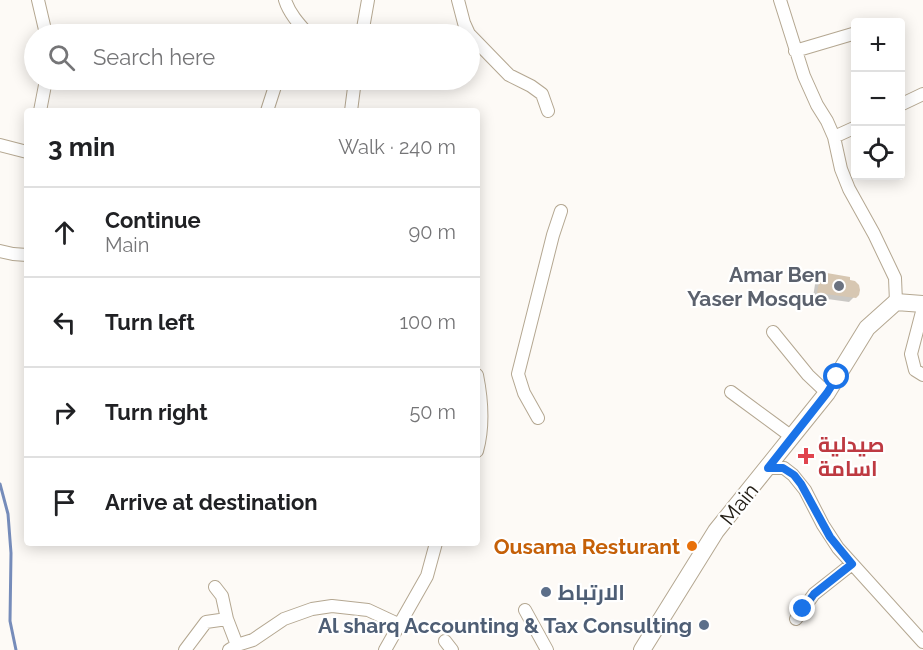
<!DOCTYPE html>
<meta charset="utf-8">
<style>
body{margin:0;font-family:Raleway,Cairo,sans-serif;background:#f6f6f6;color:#202124}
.controls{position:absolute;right:18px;top:18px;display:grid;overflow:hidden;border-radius:6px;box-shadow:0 3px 15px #0003}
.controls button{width:54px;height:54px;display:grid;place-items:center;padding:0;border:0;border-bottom:2px solid #e0e0e0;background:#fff;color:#202124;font:30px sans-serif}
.stop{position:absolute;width:18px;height:18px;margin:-14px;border:4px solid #1a73e8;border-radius:50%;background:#fff}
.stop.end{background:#1a73e8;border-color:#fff;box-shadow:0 2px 6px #0008}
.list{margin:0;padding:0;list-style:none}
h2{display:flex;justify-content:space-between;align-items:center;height:78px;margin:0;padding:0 24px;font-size:26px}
h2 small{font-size:20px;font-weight:400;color:#757577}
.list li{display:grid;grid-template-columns:39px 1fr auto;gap:18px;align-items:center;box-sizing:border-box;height:90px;padding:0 24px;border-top:2px solid #e0e0e0}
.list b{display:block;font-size:22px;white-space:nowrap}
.list p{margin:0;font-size:20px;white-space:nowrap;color:#757577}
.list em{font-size:20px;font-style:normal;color:#757577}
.icon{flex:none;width:33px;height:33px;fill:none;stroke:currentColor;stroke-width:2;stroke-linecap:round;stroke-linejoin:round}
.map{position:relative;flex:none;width:923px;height:650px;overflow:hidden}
.search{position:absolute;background:#fff;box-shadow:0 3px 15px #0003;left:24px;top:24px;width:456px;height:66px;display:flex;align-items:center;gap:15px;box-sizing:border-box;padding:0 21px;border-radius:33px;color:#757577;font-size:22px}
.panel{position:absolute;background:#fff;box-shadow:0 3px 15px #0003;left:24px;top:108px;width:456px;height:438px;border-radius:6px}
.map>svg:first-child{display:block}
</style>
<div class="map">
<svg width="923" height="650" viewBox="0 0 923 650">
<rect width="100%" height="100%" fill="#fdfaf6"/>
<path fill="#0003" d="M821 273 857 294 849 302 813 297 816 278Z"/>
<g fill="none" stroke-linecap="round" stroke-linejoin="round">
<path stroke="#768cba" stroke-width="3" d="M0 484 8 514 11 553 10 621 16 650"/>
</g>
<path fill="#d7c7b2" d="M821 272 850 277V280L855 281 859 285 860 290 859 295 856 298 817 293Z"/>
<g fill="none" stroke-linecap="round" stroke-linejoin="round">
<g stroke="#b4a791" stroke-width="14">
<path id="minor" d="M38 0 46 34
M285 0C289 13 299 24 308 34
M458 0 464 23 469 34
M780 0 804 76 817 105 827 121 834 137 841 169 849 189 874 234 895 278 896 302
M362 34 368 0
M470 35 509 75 531 86 542 94 548 111
M795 51 856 33
M900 105 923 94
M40 111 46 80
M267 111 277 80
M351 111 355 80
M834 137 856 127
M0 145 27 152
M0 251 13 254 27 255
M923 308 911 354 915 370 923 375
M773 332 808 375 827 393
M477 375C482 400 484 426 477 451
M731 392 792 437
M538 418 524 393 518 374 553 235 561 211
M768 468H784L793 475 805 490 823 525 838 548 923 642
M215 587 222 596 227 619 237 645
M525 610 547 650
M796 619 814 594 852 564
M445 641 452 650
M185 650 206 622 227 619
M229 650 237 645 253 640 284 619 312 609 332 606 368 610 398 624
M385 650 427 576 436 543"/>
</g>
<g stroke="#b4a791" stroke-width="18">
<path id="major" d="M642 650 716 531 827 393 867 328 896 302 923 304"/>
</g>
<use href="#minor" stroke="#fff" stroke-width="12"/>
<use href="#major" stroke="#fff" stroke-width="16"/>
</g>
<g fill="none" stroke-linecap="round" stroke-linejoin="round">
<path stroke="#1a73e8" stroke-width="8" d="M803 609 814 594 852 564 830 537 801 484 794 475 783 468H768L827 393 837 377"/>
</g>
<circle fill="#6b7280" stroke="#fff" stroke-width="2" cx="839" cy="286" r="6"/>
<path fill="#e0444e" stroke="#fff" stroke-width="2" d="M803 447h6v6h6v6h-6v6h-6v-6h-6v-6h6z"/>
<circle fill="#e8710a" stroke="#fff" stroke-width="2" cx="692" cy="546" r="6"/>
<g fill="#5c6f8a" stroke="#fff" stroke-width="2">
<circle cx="546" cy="592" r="6"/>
<circle cx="704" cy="625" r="6"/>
</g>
<g text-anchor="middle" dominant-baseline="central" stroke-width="4.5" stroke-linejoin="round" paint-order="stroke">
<g font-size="21" font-weight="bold" fill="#5b616d" stroke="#fff" text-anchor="end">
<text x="827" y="274">Amar Ben<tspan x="827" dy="24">Yaser Mosque</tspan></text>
</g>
<g font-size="21" font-weight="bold" fill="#be3a42" stroke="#fff" text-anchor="start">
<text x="818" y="444">صيدلية<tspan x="818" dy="24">اسامة</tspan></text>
</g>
<g font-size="21" fill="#252018" stroke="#fff">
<text transform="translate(739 504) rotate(-51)">Main</text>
</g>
<g font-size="21" font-weight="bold" fill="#c56008" stroke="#fff" text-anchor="end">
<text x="680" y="546">Ousama Resturant</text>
</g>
<g font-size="21" font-weight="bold" fill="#4e5e75" stroke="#fff" text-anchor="start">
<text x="558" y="592">الارتباط</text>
<text x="692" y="625" text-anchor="end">Al sharq Accounting &amp; Tax Consulting</text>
</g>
</g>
</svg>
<div class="controls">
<button>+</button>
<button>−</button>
<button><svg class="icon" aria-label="locate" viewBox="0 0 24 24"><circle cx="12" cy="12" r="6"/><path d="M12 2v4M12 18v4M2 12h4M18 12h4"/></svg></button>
</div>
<div class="stop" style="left:837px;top:377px"></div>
<div class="stop end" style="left:803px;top:609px"></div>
<div class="search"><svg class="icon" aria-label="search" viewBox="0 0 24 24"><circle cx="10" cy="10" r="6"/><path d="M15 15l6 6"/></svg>Search here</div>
<section class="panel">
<h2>3 min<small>Walk · 240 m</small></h2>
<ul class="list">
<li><svg class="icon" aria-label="ahead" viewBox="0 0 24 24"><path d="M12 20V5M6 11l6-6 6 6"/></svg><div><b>Continue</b><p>Main</p></div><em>90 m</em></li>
<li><svg class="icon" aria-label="left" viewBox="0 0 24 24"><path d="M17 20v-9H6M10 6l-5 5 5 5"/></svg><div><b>Turn left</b></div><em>100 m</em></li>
<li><svg class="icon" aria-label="right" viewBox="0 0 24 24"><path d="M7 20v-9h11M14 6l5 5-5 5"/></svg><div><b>Turn right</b></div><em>50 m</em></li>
<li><svg class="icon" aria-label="arrive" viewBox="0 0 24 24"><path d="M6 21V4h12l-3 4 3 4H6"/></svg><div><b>Arrive at destination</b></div></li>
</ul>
</section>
</div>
